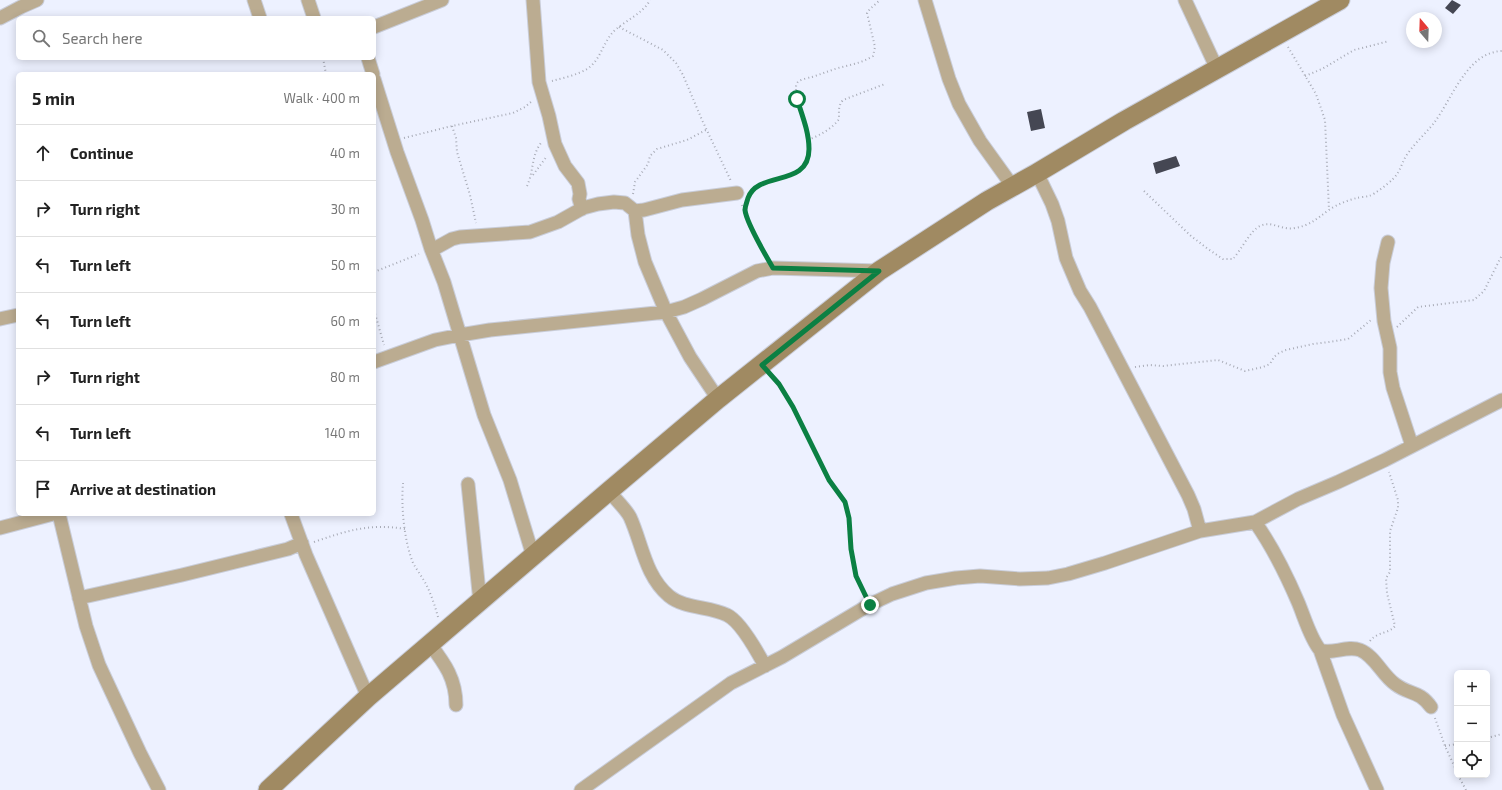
<!DOCTYPE html>
<meta charset="utf-8">
<style>
body{margin:0;font-family:"Exo 2",sans-serif;background:#f2f2f2;color:#222}
.controls{position:absolute;right:12px;bottom:12px;display:grid;overflow:hidden;border-radius:6px;box-shadow:0 2px 10px #0003}
.controls button{width:36px;height:36px;display:grid;place-items:center;padding:0;border:0;border-bottom:1px solid #e0e0e0;background:#fff;color:#222;font:20px sans-serif}
.compass{position:absolute;left:1406px;top:12px;width:36px;height:36px;border-radius:50%;background:#fff;box-shadow:0 2px 10px #0003;rotate:341deg}
.stop{position:absolute;width:12px;height:12px;margin:-9px;border:3px solid #0b8043;border-radius:50%;background:#fff}
.stop.end{background:#0b8043;border-color:#fff;box-shadow:0 1px 4px #0008}
.list{margin:0;padding:0;list-style:none}
h2{display:flex;justify-content:space-between;align-items:center;height:52px;margin:0;padding:0 16px;font-size:17px}
h2 small{font-size:13px;font-weight:400;color:#767676}
.list li{display:grid;grid-template-columns:26px 1fr auto;gap:12px;align-items:center;box-sizing:border-box;height:56px;padding:0 16px;border-top:1px solid #e0e0e0}
.list b{display:block;font-size:15px;white-space:nowrap}
.list em{font-size:13px;font-style:normal;color:#767676}
.icon{flex:none;width:22px;height:22px;fill:none;stroke:currentColor;stroke-width:2;stroke-linecap:round;stroke-linejoin:round}
.map{position:relative;flex:none;width:1502px;height:790px;overflow:hidden}
.search{position:absolute;background:#fff;box-shadow:0 2px 10px #0003;left:16px;top:16px;width:360px;height:44px;display:flex;align-items:center;gap:10px;box-sizing:border-box;padding:0 14px;border-radius:6px;color:#767676;font-size:15px}
.panel{position:absolute;background:#fff;box-shadow:0 2px 10px #0003;left:16px;top:72px;width:360px;height:444px;border-radius:6px}
.map>svg:first-child{display:block}
</style>
<div class="map">
<svg width="1502" height="790" viewBox="0 0 1502 790">
<rect width="100%" height="100%" fill="#edf1ff"/>
<path fill="#454753" d="M1452 0 1461 5 1453 14 1445 8Z
M1041 109 1045 128 1031 131 1027 112Z
M1176 156 1180 166 1156 174 1153 163Z"/>
<g fill="none" stroke-linecap="round" stroke-linejoin="round">
<g stroke="#c9cdd9" stroke-width="15">
<path id="street" d="M254 0 260 18
M308 0 314 18
M533 0 539 82 549 116 555 144 565 166 578 183 580 194 579 199 582 209
M925 0 949 79 959 104 980 141 1013 187
M1185 0 1217 69
M0 18 21 7 37 0
M374 27 442 0
M368 58 373 74
M374 79 397 152 422 220 431 249 444 282 484 415 510 480 533 556
M1037 173 1052 204 1058 221 1066 258 1080 291 1090 307 1188 495 1194 509 1200 531
M635 211 644 210 682 200 737 193
M1388 242 1383 263 1381 288 1384 321 1390 348V372L1393 388 1412 446
M432 250 452 239 460 237 530 232 558 222 583 208 598 204 614 202 625 203 635 211 638 235 645 262 666 312 690 357 718 399
M0 319 18 315
M374 362 435 340 460 335 490 330 666 312 684 307 702 299 757 271 773 268 879 271
M468 484 480 602
M609 491C615 499 626 509 630 517 642 543 645 576 669 596 685 609 709 606 727 615 740 621 758 653 765 666
M59 514 86 626 99 665 140 753 159 790
M291 514 306 555 368 697
M1255 522C1272 546 1286 574 1298 602 1304 616 1310 638 1320 650 1331 655 1347 645 1360 650 1375 656 1382 675 1395 684 1409 695 1419 690 1431 707
M0 528 53 514
M79 598 182 575 288 549 302 543
M430 644C445 664 456 679 456 705
M1320 650 1343 715 1377 790
M581 790 731 683 782 657 869 605 892 594 926 583 956 578 980 576 1020 579 1048 578 1068 574 1105 563 1200 531 1255 522 1298 499 1338 482 1385 460 1502 400"/>
</g>
<g stroke="#c9cdd9" stroke-width="21">
<path id="secondary" d="M268 790 368 697 609 491 718 399 879 271 987 201 1037 173 1124 121 1340 0"/>
</g>
<path stroke="#a9acb7" stroke-width="2" stroke-dasharray="1 3" stroke-linecap="butt" d="M619 27 663 50 676 63 683 75 702 120 731 181
M1288 47 1316 94 1325 120 1329 210
M323 58 326 74
M1305 76 1322 69 1354 50 1389 41
M552 81C563 78 577 75 587 69 600 61 603 43 613 32 624 21 643 14 650 0
M452 126 456 138 457 152 470 195 476 223
M404 138 452 126 513 113 525 107 532 101
M808 140C820 135 832 129 839 119 839 111 838 106 843 100L885 84
M533 175 547 156
M527 186C534 171 531 156 541 143
M1144 191 1191 236 1208 249 1223 259H1233C1241 250 1250 231 1260 226 1271 220 1283 231 1295 228 1311 225 1316 219 1329 210 1336 205 1348 200 1357 198 1360 197 1365 197 1369 196 1375 194 1388 184 1393 179 1401 171 1402 161 1408 153 1416 142 1426 133 1434 123 1452 99 1467 52 1502 51
M633 194 635 182 648 164 650 156 657 149 687 140 706 130
M750 194C762 176 794 183 805 165 818 143 788 91 798 82 801 79 808 78 812 77 821 74 829 71 838 68 850 65 862 63 873 56L875 47 867 13 870 9 880 0
M742 205 750 225 767 257
M745 210 747 202
M374 272 419 254
M374 310 384 345
M1397 327 1418 307 1474 300 1484 291 1502 255
M1135 367 1150 365 1163 366 1218 360 1245 371 1263 367 1270 364 1274 357 1279 353 1286 350 1313 344 1329 342 1348 339 1371 320
M772 377C797 405 809 443 827 476 833 486 843 496 846 507 849 516 848 525 849 534 851 555 855 575 864 593
M403 483C401 507 404 540 413 563 417 570 422 577 426 584 431 594 435 606 438 617
M314 542C346 531 370 523 405 529
M1370 641C1378 631 1389 634 1395 626L1387 593 1386 578 1390 572V531L1398 508V500L1389 472
M1435 718 1445 746 1457 772
M1487 738 1502 734
M1445 746 1457 744
M1458 775 1466 790"/>
<use href="#street" stroke="#bbac91" stroke-width="13"/>
<use href="#secondary" stroke="#a08a62" stroke-width="19"/>
</g>
<g fill="none" stroke-linecap="round" stroke-linejoin="round">
<path stroke="#0b8043" stroke-width="5" d="M797 99C802 115 809 132 809 149 809 188 758 170 748 198 747 202 745 206 745 210 746 221 766 256 773 268L879 271 762 365 779 384 793 407 829 480 845 502 849 518 851 549 856 576 870 605"/>
</g>
</svg>
<div class="controls">
<button>+</button>
<button>−</button>
<button><svg class="icon" aria-label="locate" viewBox="0 0 24 24"><circle cx="12" cy="12" r="6"/><path d="M12 2v4M12 18v4M2 12h4M18 12h4"/></svg></button>
</div>
<svg class="compass" viewBox="-18 -18 36 36"><path d="M0-13l5 13h-10z" fill="#e53935"/><path d="M0 13l5-13h-10z" fill="#767676"/></svg>
<div class="stop" style="left:797px;top:99px"></div>
<div class="stop end" style="left:870px;top:605px"></div>
<div class="search"><svg class="icon" aria-label="search" viewBox="0 0 24 24"><circle cx="10" cy="10" r="6"/><path d="M15 15l6 6"/></svg>Search here</div>
<section class="panel">
<h2>5 min<small>Walk · 400 m</small></h2>
<ul class="list">
<li><svg class="icon" aria-label="ahead" viewBox="0 0 24 24"><path d="M12 20V5M6 11l6-6 6 6"/></svg><div><b>Continue</b></div><em>40 m</em></li>
<li><svg class="icon" aria-label="right" viewBox="0 0 24 24"><path d="M7 20v-9h11M14 6l5 5-5 5"/></svg><div><b>Turn right</b></div><em>30 m</em></li>
<li><svg class="icon" aria-label="left" viewBox="0 0 24 24"><path d="M17 20v-9H6M10 6l-5 5 5 5"/></svg><div><b>Turn left</b></div><em>50 m</em></li>
<li><svg class="icon" aria-label="left" viewBox="0 0 24 24"><path d="M17 20v-9H6M10 6l-5 5 5 5"/></svg><div><b>Turn left</b></div><em>60 m</em></li>
<li><svg class="icon" aria-label="right" viewBox="0 0 24 24"><path d="M7 20v-9h11M14 6l5 5-5 5"/></svg><div><b>Turn right</b></div><em>80 m</em></li>
<li><svg class="icon" aria-label="left" viewBox="0 0 24 24"><path d="M17 20v-9H6M10 6l-5 5 5 5"/></svg><div><b>Turn left</b></div><em>140 m</em></li>
<li><svg class="icon" aria-label="arrive" viewBox="0 0 24 24"><path d="M6 21V4h12l-3 4 3 4H6"/></svg><div><b>Arrive at destination</b></div></li>
</ul>
</section>
</div>
